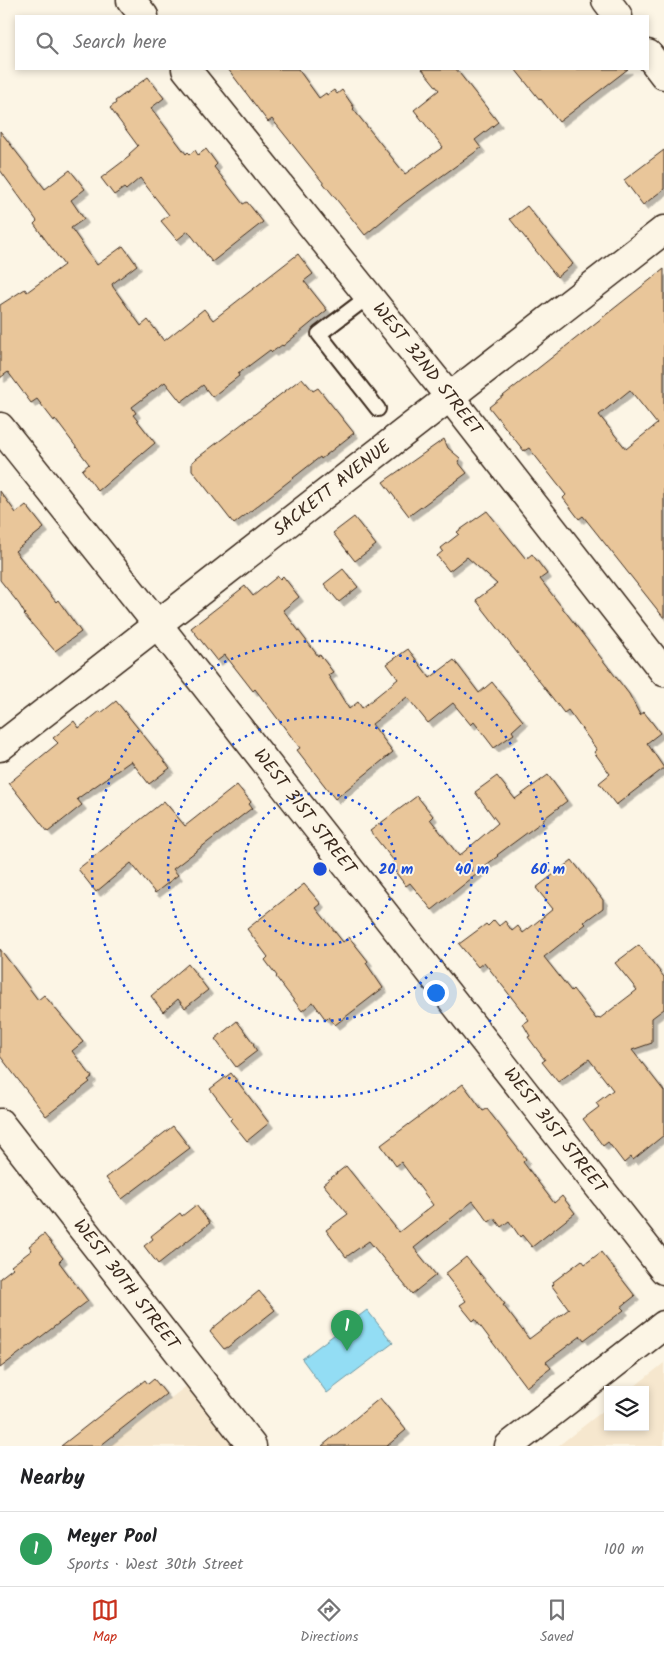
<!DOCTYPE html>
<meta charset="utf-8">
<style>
body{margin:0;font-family:Kalam,sans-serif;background:#f2f2f2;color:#202124}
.controls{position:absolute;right:15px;bottom:15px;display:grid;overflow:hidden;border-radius:0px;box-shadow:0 2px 8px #0003}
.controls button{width:45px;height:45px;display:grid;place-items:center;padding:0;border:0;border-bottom:1px solid #e0e0e0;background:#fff;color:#202124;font:25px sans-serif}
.you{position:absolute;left:435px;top:992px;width:18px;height:18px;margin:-12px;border:4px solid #fff;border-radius:50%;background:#1a73e8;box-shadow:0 0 0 8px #1a73e833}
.badge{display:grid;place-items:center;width:32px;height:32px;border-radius:50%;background:#c8321e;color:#fff;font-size:16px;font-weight:700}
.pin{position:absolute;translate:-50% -41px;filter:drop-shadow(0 1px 2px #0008)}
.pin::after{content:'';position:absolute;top:26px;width:18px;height:15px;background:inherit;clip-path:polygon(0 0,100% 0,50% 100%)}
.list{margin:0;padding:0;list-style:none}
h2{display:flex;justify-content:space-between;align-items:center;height:65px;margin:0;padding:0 20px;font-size:21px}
h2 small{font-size:16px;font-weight:400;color:#757577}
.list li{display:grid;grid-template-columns:32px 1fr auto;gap:15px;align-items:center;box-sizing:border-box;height:75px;padding:0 20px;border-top:1px solid #e0e0e0}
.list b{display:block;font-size:19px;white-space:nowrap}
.list p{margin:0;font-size:16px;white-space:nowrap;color:#757577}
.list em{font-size:16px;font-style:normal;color:#757577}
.icon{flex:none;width:28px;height:28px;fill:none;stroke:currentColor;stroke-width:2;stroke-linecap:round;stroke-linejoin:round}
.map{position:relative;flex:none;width:664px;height:1446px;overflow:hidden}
.search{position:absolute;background:#fff;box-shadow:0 2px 8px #0003;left:15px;right:15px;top:15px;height:55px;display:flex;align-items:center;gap:12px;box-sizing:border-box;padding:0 18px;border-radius:0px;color:#757577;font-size:19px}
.sheet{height:140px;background:#fff}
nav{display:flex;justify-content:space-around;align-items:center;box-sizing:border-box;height:70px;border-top:1px solid #e0e0e0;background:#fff;font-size:14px;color:#757577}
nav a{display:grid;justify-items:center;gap:2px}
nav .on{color:#c8321e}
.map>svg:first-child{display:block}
</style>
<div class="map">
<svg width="664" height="1446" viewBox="0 0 664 1446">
<defs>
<filter id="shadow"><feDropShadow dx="4.5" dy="4.5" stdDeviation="0" flood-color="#0004"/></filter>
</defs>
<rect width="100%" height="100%" fill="#fcf5e5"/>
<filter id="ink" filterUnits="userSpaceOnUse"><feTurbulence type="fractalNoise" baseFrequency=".02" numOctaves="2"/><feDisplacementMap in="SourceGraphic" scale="10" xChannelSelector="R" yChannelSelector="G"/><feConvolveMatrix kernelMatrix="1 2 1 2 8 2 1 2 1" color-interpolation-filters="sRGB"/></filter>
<g filter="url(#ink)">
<path fill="#f6e7ce" d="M664 1363V1446H558L608 1407V1427H645V1390H630Z
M198 1377 252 1446H109Z"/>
<path fill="#93ddf4" stroke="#70959e" d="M367 1310 393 1343 327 1393 302 1359Z"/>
<path fill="#e9c69a" stroke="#3b2a1e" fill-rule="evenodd" filter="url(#shadow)" d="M228 69H298L319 98 326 93 327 95 334 90 337 94 342 90 353 106 354 108 353 109 405 174 443 147 414 110 439 90 422 69H456L498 122 475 140 481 148 404 203 365 235 272 119 268 122Z
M515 69H628L559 122 541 99 540 100Z
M148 77 164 98 151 108 186 154 188 152 190 154 195 150 198 155 206 149 217 164 214 167 243 204 247 202 263 222 212 262 188 231 177 240 161 221 169 215 140 178 126 190 124 188 114 195 101 178 130 156 129 154 138 146 110 108 116 103 115 101Z
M0 131 45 189 70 170 85 189 71 200 84 219 71 228 97 265 123 246 137 265 112 284 113 287 141 326 148 320 164 341 204 309 213 320 298 254 313 274 304 281 327 310 283 346 282 345 272 352 270 350 238 374 239 376 212 397 203 385 181 402 165 382 132 407 136 413 133 415 155 443 98 491 82 470 89 464 55 419 54 421 37 399 31 403 8 372 0 378V305L25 289 27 292 64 265 34 224 37 221 0 170Z
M664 150V189L643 205 624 180Z
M527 206 573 264 557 277 510 219Z
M664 269V618L583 516 579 519 563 498 566 495 529 448 524 451 489 407ZM630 390 657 424 626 449 599 415Z
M302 378 313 391 318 388 354 433 321 459 320 457 234 524 192 470V462Z
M444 439 448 448 460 458 459 463 467 473 409 516 383 482Z
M0 491 16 513 26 505 44 528 15 551 56 602 58 600 81 632 55 651 24 615 25 614 19 604 0 580Z
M487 511 526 559 532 554 547 574 540 579 629 694 640 715 644 712 660 733 647 743 664 768 616 805 599 783 610 774 594 752 597 750 568 710 564 713 476 600 497 584 467 557 449 571 437 556 443 551 441 548 459 534 457 532Z
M354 517 376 545 355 561 333 533Z
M343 569 358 587 339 602 324 584Z
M278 576 280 579 283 576 299 597 283 610 318 656 320 655 333 672 328 675 349 709 358 702 362 708 398 679 387 664 408 649 430 678 454 660 479 693 492 682 523 721 512 731 514 734 494 748 474 722 471 725 453 703 428 723 407 697 372 724 393 752 335 799 297 750 300 748 255 689 253 691 225 655 217 661 191 628 245 586 253 596Z
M116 701 170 768 149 784 131 761 77 799 82 805 48 832 9 783 58 743 53 738 74 721 79 728 100 711 101 713Z
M548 775 567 801 542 820 543 821 497 855 498 856 486 865 487 866 432 910 410 883 406 886 390 865 394 861 370 831 417 796 433 816 430 819 459 856 498 823 475 792 497 776 515 799Z
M237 785 251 802 249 804 252 808 173 869 178 875 155 893 131 863 96 892 78 869 164 801 185 826Z
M572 860 603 900V908L584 922 586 924 544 957 571 991 573 989 596 1019 598 1018 599 1019 637 990 615 963 639 945 664 977V1009L652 1018V1043L632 1050 664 1091V1135L633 1160 631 1157 624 1163 608 1142 603 1146 583 1119 599 1107 596 1103 613 1090 589 1059 558 1082 542 1062 545 1060 528 1037 530 1036 523 1024 529 1020 484 962 478 967 459 944 486 924 488 926 494 920 499 926 505 921 512 931 518 926 523 933 553 909 536 888Z
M304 884 321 904 316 908 343 942 349 937 368 961 366 963 383 988 335 1025 329 1017 326 1020 313 1002 302 1011 276 977 277 976 265 960 268 957 247 929Z
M0 949 38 1000 44 995 83 1042 72 1051 92 1077 88 1080 90 1082 46 1116 0 1056Z
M188 964 208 990 185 1008 178 999 163 1012 151 996Z
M237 1021 254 1044 253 1045 257 1051 236 1067 215 1039Z
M231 1073 269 1123 247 1141 230 1120 232 1118 210 1089Z
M463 1084 483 1111 487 1109 526 1159 523 1162 554 1203 562 1196 575 1213 532 1247 522 1235 520 1237 509 1221 501 1227 494 1218 489 1222 473 1201 414 1248 436 1275 412 1294 369 1241 346 1257 326 1230 348 1214 323 1184 346 1166 399 1232 433 1205 401 1162 396 1166 381 1145Z
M173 1126 190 1148 122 1199 106 1178Z
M196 1205 210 1223 158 1264 144 1246 153 1239 151 1236 180 1213 182 1216Z
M44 1234 63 1258 59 1262 88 1301 0 1368V1278L13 1268 11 1266 32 1250 29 1246Z
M601 1252 635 1296 621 1307 624 1310 584 1340 581 1336 546 1362 551 1368 526 1387 475 1319 473 1321 460 1305 466 1301 445 1274 466 1257 505 1304 503 1305 529 1339 569 1309 552 1286 554 1284 553 1282 582 1260 585 1264Z
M259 1291 275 1310 228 1347 224 1349 210 1332 213 1328Z
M154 1379 166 1394 100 1446H61L145 1380 148 1384Z
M380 1398 406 1430 387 1446H322Z"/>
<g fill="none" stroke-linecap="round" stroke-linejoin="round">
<g stroke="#3b2a1e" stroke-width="18">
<path id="service" d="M369 296 319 334 378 409"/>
</g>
<g stroke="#3b2a1e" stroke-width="31">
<g id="minor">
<path d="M131 0 144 16"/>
<path d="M606 0 618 16"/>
<path d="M648 54 664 75"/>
<path id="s1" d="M186 69 449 396 664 672"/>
<path id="s2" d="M0 427 158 625 664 1270"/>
<path id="s3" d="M0 747C223 576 442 401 664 230"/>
<path id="s4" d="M0 1123 252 1446"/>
<path d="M509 1446 664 1325"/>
</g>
</g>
<use href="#service" stroke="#fcf5e5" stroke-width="14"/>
<use href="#minor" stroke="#fcf5e5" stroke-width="28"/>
</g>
</g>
<g fill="none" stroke="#1d4ed8" stroke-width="2.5" stroke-dasharray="2.5 5">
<circle cx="320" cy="869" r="76"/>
<circle cx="320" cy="869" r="152"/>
<circle cx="320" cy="869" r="228"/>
</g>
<g text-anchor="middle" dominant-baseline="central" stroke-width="4" stroke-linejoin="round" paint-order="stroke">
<g font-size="18" fill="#3b2a1e" stroke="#fcf5e5">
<text stroke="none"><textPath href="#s1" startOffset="385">WEST 32ND STREET</textPath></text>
<text stroke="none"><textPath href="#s3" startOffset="421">SACKETT AVENUE</textPath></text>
<text stroke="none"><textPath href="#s2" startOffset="491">WEST 31ST STREET</textPath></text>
<text stroke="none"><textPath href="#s2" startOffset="896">WEST 31ST STREET</textPath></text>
<text stroke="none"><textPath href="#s4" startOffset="205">WEST 30TH STREET</textPath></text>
</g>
</g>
<circle cx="320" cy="869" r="8" fill="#1d4ed8" stroke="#fcf5e5" stroke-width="2.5"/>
<g font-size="15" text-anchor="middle" font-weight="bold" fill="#1d4ed8" stroke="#fcf5e5" stroke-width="4" stroke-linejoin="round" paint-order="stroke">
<text x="396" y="874">20 m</text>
<text x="472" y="874">40 m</text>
<text x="548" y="874">60 m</text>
</g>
</svg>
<div class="controls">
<button><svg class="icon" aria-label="layers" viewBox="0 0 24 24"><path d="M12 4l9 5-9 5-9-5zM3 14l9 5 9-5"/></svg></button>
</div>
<div class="you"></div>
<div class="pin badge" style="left:347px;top:1351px;background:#2e9e5b">1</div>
<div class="search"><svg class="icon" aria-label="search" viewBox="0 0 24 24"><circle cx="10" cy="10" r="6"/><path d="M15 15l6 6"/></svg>Search here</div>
</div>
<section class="sheet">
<h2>Nearby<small></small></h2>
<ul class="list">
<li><span class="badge" style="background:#2e9e5b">1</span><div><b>Meyer Pool</b><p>Sports · West 30th Street</p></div><em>100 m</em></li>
</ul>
</section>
<nav>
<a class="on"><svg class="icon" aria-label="map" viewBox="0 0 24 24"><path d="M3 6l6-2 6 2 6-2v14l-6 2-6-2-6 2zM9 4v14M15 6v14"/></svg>Map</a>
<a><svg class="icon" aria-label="directions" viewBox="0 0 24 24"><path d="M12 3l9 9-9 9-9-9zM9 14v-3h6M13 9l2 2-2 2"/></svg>Directions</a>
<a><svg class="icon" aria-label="saved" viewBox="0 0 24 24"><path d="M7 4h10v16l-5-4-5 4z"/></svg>Saved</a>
</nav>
